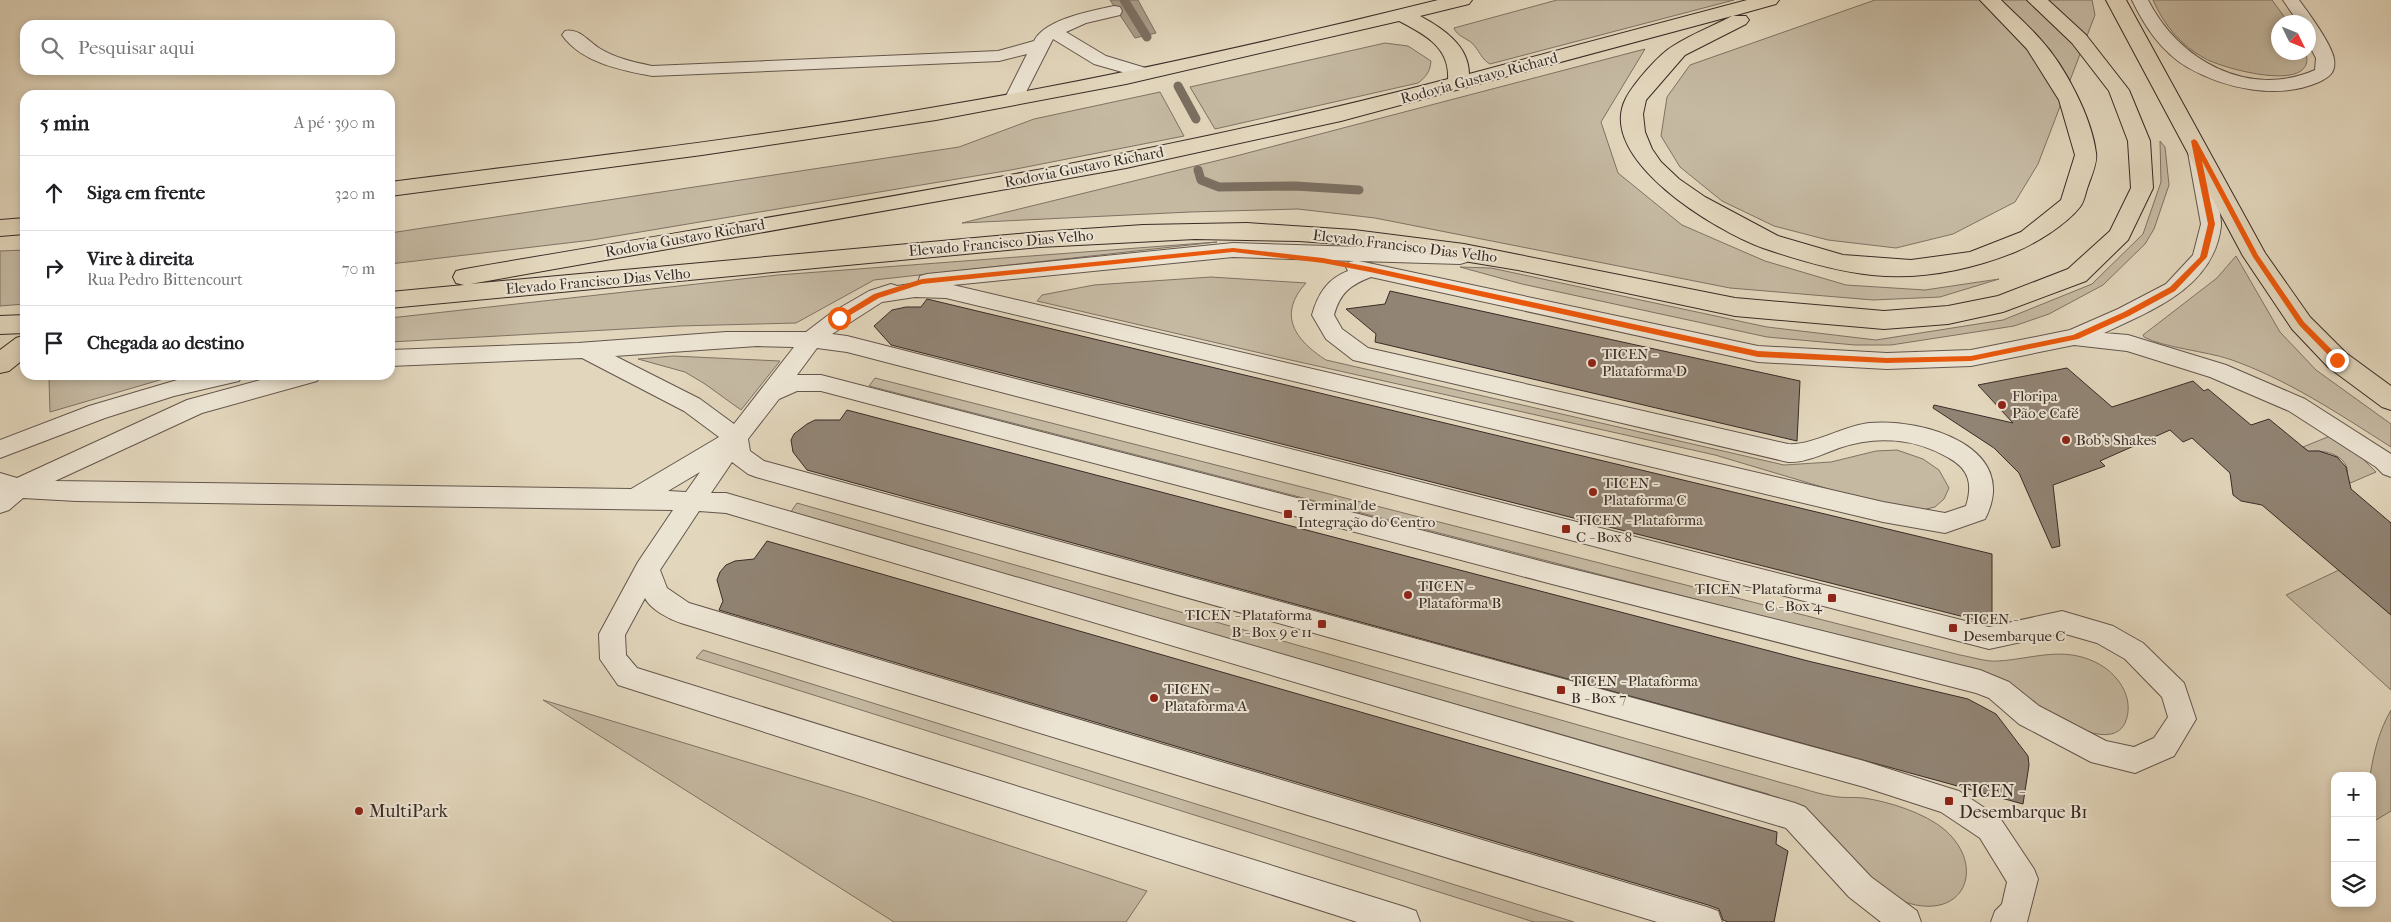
<!DOCTYPE html>
<html lang="pt">
<meta charset="utf-8">
<style>
body{margin:0;font-family:"IM FELL French Canon",serif;background:#f2f2f2;color:#202124}
.controls{position:absolute;right:15px;bottom:15px;display:grid;overflow:hidden;border-radius:10px;box-shadow:0 2px 8px #0003}
.controls button{width:45px;height:45px;display:grid;place-items:center;padding:0;border:0;border-bottom:1px solid #e0e0e0;background:#fff;color:#202124;font:25px sans-serif}
.compass{position:absolute;left:2271px;top:15px;width:45px;height:45px;border-radius:50%;background:#fff;box-shadow:0 2px 8px #0003;rotate:133deg}
.stop{position:absolute;width:15px;height:15px;margin:-11px;border:4px solid #ea580c;border-radius:50%;background:#fff}
.stop.end{background:#ea580c;border-color:#fff;box-shadow:0 1px 5px #0008}
.list{margin:0;padding:0;list-style:none}
h2{display:flex;justify-content:space-between;align-items:center;height:65px;margin:0;padding:0 20px;font-size:21px}
h2 small{font-size:16px;font-weight:400;color:#757577}
.list li{display:grid;grid-template-columns:32px 1fr auto;gap:15px;align-items:center;box-sizing:border-box;height:75px;padding:0 20px;border-top:1px solid #e0e0e0}
.list b{display:block;font-size:19px;white-space:nowrap}
.list p{margin:0;font-size:16px;white-space:nowrap;color:#757577}
.list em{font-size:16px;font-style:normal;color:#757577}
.icon{flex:none;width:28px;height:28px;fill:none;stroke:currentColor;stroke-width:2;stroke-linecap:round;stroke-linejoin:round}
.map{position:relative;flex:none;width:2391px;height:922px;overflow:hidden}
.search{position:absolute;background:#fff;box-shadow:0 2px 8px #0003;left:20px;top:20px;width:375px;height:55px;display:flex;align-items:center;gap:12px;box-sizing:border-box;padding:0 18px;border-radius:15px;color:#757577;font-size:19px}
.panel{position:absolute;background:#fff;box-shadow:0 2px 8px #0003;left:20px;top:90px;width:375px;height:290px;border-radius:15px}
.map>svg:first-child{display:block}
</style>
<div class="map">
<svg width="2391" height="922" viewBox="0 0 2391 922">
<rect width="100%" height="100%" fill="#e2d6bc"/>
<filter id="stains"><feTurbulence type="fractalNoise" baseFrequency=".004" numOctaves="4"/><feColorMatrix values="0 0 0 0 .2 0 0 0 0 .09 0 0 0 0 .02 0 0 0 .5 -.17"/></filter>
<radialGradient id="worn" r=".72"><stop offset=".6" stop-color="#630" stop-opacity="0"/><stop offset="1" stop-color="#630" stop-opacity=".3"/></radialGradient>
<path fill="#c5b9a2" stroke="#7f7264" d="M1557 0H1734L1490 64C1482 60 1479 50 1472 43 1466 38 1457 36 1454 28Z
M1875 0H2092L2095 15 2038 164 2015 202 1953 234 1896 248 1828 240 1774 226 1722 201 1680 167 1661 136 1667 97 1690 65Z
M2153 0H2272L2288 22H2278V52L2306 53C2317 95 2222 68 2206 59 2181 46 2164 25 2153 0Z
M1385 43 1408 46 1431 61C1430 72 1426 77 1418 83L1215 129 1190 87Z
M1645 49 1601 122 1618 173 1682 225 1765 261 1846 285 1925 290 1999 279 1940 297 1873 300 1730 288 1375 218 1298 209 1190 212 962 223 1236 156Z
M1160 92 1184 136 1011 170 592 240 390 264V233L959 147 1034 119Z
M2160 141 2165 147 2169 185 2154 229 2145 244 2103 285 2049 314 2014 326 1891 345H1855L1767 337 1522 284 1460 267 1491 268 1767 327 1876 340 2003 320 2092 284 2143 234 2161 182Z
M1217 242 874 280 796 323 679 326 390 342V318L778 275Z
M25 250V304L0 306V251Z
M2236 256 2280 332 2316 370 2391 424V447C2339 414 2287 379 2229 359 2205 351 2165 348 2144 337L2143 335 2217 278Z
M1211 277 1306 283C1277 315 1295 340 1326 360L1784 465 1831 462 1876 451 1897 450 1923 459 1939 470 1949 488 1944 499 1935 507 1918 511 1849 495 1715 455 1286 359 1037 301 1042 295 1094 285Z
M673 356 780 361 741 410 705 384 685 372 638 359Z
M54 375H177L50 412 49 380Z
M875 378 1960 655C1972 657 1986 662 1998 661 2032 659 2062 646 2095 662 2117 672 2136 698 2125 723 2123 728 2117 733 2111 734 2097 737 2080 729 2067 724L1908 654 869 386Z
M2330 436 2363 459 2376 472 2348 484C2346 478 2348 473 2347 468 2343 454 2322 449 2309 452L2303 447Z
M797 503 1786 784C1803 788 1820 795 1838 797 1846 798 1855 797 1864 798 1890 802 1925 813 1945 830 1987 867 1964 922 1905 902 1865 885 1834 841 1800 814 1791 806 1779 800 1768 794L790 513Z
M2339 570 2391 595V690L2286 595Z
M703 650 1574 922H1534L696 658Z
M543 700 862 797 1147 891 1126 922H894Z
M2391 710V811L2376 820 2372 817V776H2370C2374 751 2379 731 2391 710Z"/>
<path fill="#a99c89" stroke="#7c6f61" d="M1110 0H1138L1156 33 1135 38Z"/>
<g fill="none" stroke-linecap="round" stroke-linejoin="round">
<path stroke="#7c6f61" stroke-width="9" d="M1124 0 1147 37
M1178 86 1196 119
M1198 170 1201 180 1219 187 1295 186 1359 190"/>
</g>
<path fill="#918474" stroke="#392b26" d="M1390 291 1800 381 1797 441 1375 342 1376 334 1346 309 1385 304Z
M927 299 1992 554V624L891 345 874 326 892 310 906 307H921Z
M2067 368 2112 407 2193 381 2204 391 2208 389 2251 425 2269 419 2308 451H2319L2337 457 2346 467 2351 489 2391 523V615L2262 505 2241 501 2233 495 2230 473 2192 438 2183 442 2170 430 2100 461 2105 466 2053 485 2060 546 2052 548 2019 473 1994 448 1933 408 1934 405 2013 423 1978 385Z
M847 410 1808 661 1968 699 1996 714 2028 756 2029 765 2023 804 807 470 793 452 791 440 794 434 807 424 815 420H840Z
M767 541 1777 832 1776 844 1788 851 1774 922H1728L1723 920 1719 909 1708 905 719 610 723 601 717 580 720 572 726 565 735 561 754 559Z"/>
<g fill="none" stroke-linecap="round" stroke-linejoin="round">
<g stroke="#63564c" stroke-width="2">
<path id="lane" d="M2132 0H2148C2179 61 2249 99 2315 70L2316 58 2308 43V22H2298L2283 0H2299C2308 12 2332 45 2334 59 2336 72 2330 77 2319 82 2278 100 2225 89 2187 67 2161 51 2145 27 2132 0Z
M1114 6 1120 7 1122 11 1120 15 1086 23 1066 32 1106 56 1149 69 1152 73 1149 77 1143 78 1094 64 1053 39 1022 100 1019 104H1007L1004 100 1027 54 999 61 652 76C621 70 582 63 562 35L565 31C579 28 588 41 599 48 615 58 633 62 652 66L998 51 1034 41C1045 19 1091 11 1114 6Z
M2196 141 2203 143 2205 147C2209 164 2222 211 2221 226 2214 287 2153 310 2104 333L2128 335 2226 365 2305 399 2391 454V477L2383 474 2376 467 2289 411 2210 377 2127 351 2074 345 1971 366 1887 369 1758 362 1371 277C1350 285 1340 293 1334 315L1342 329 1368 348 1788 444C1811 446 1843 426 1869 423 1923 418 2022 447 1985 519L1945 533 1883 522 946 298 915 297 882 302 832 334 847 336 1989 627 2062 611 2113 626 2143 643 2184 683 2196 719 2174 756 2135 773 2091 762 2019 724 1989 698 1976 693 1552 584 821 391H797L779 399 748 439 750 451 764 461 1864 761 1949 788 1959 791 2000 818 2034 869 2038 879 2027 922H1991L1995 911 2002 904 2007 882 1980 838 1941 812 1864 787 756 477 748 474 732 462 711 493H726L1795 803 1805 807 1871 877 1917 911 1921 922H1881L1849 897 1786 828 726 513 699 511 660 570 667 588 689 603 1707 907 1718 911 1722 922H1657L681 623C669 619 650 609 645 598L625 635 626 655 637 668 1405 907 1416 911 1420 922H1357L618 685 600 659 599 634 638 562 673 510 76 501 23 498 9 510 0 513V473L17 478 187 400 279 375H320L317 381 202 413 55 481 631 489 719 437 684 411 582 358 390 366V350L578 343 726 332H806L831 313 869 291 891 284 897 286 918 283 920 276 927 274 1233 243 1460 250 1467 252 1470 257 1467 262 1460 264 1359 261 1758 346 1887 353 1971 350 2070 330 2118 309 2166 284 2193 255 2201 224 2187 147 2189 143ZM1233 257 1354 261 1349 262 1346 267 1348 271C1327 279 1318 294 1312 315L1326 339 1353 360 1788 462C1805 463 1823 454 1839 448 1876 435 1915 438 1949 458 1969 469 1973 484 1966 506L1945 513 1883 502 953 285ZM757 346 794 347 734 424 700 399 615 356ZM817 348 847 352 1989 649 2062 633 2097 643 2125 659 2162 697 2168 717 2154 738 2134 747 2106 741 2039 706 2009 682 1980 670 1552 564 821 375H797ZM700 472 686 492 668 491Z
M194 375H242L239 381 174 396 105 418 0 458V440L89 406Z"/>
</g>
<g stroke="#392b26" stroke-width="2">
<path id="primary" d="M2106 0H2126L2265 253 2310 317 2346 353 2391 386V410L2382 407 2328 367 2292 329 2243 256Z
M25 335V358L9 371 0 373V350L16 338Z"/>
</g>
<g stroke="#392b26" stroke-width="2">
<path id="highway" d="M1438 0H1472L1469 4 1420 16C1442 28 1469 45 1469 74L1747 0H1779L1776 4 1733 16H1746L1749 20 1746 24 1685 55 1646 100 1643 114 1645 132 1652 149 1661 162 1679 179 1705 197 1778 236 1843 255 1911 260 1970 252 2021 232 2061 200 2075 155 2059 100 2027 49 1980 0H2001C2014 13 2029 26 2041 40 2065 66 2092 118 2096 153 2098 163 2090 179 2087 189 2085 195 2084 202 2080 207 2066 225 2036 243 2015 252 1970 270 1921 280 1872 275 1835 271 1798 260 1763 248 1718 232 1594 159 1626 98 1634 83 1659 54 1673 46 1692 34 1713 26 1732 16L1341 121 1126 168 470 284 1040 232 1143 225 1247 223 1354 230 1464 244 1735 298 1884 311 1948 306 1998 296 2068 269 2110 231 2131 188 2128 141 2109 91 2072 43 2027 0H2048L2086 35 2129 90 2150 141 2153 188 2128 240 2086 281 2003 312 1948 324 1884 329 1735 316 1518 270 1409 252 1354 245 1299 241 1195 239 1040 247 390 308V292L464 285 456 283 453 277 456 271 465 269C793 212 1125 164 1448 79 1450 47 1424 34 1399 21L1126 84 936 120 702 155 390 196V182C572 159 755 138 936 107 1105 79 1272 41 1438 0Z
M25 218V234L0 236V220Z
M25 315V333L0 334V316Z"/>
</g>
<use href="#lane" fill="#ece4d3" fill-rule="evenodd"/>
<use href="#primary" fill="#e2d6bc" fill-rule="evenodd"/>
<use href="#highway" fill="#e2d6bc" fill-rule="evenodd"/>
</g>
<path fill="#ea580c" d="M2194 139 2197 141 2258 255 2304 322 2340 358V362H2335L2299 325 2253 257 2202 161 2215 224 2207 257 2175 291 2129 316 2078 339 1971 361 1887 363 1758 357 1370 272 1323 263 1233 252 922 284 879 298 842 320 835 318 874 294 922 279 1233 248 1323 258 1370 267 1758 351 1887 358 1971 356 2073 335 2124 312 2170 287 2200 257 2208 224 2191 141Z"/>
<g fill="#8f2418" stroke="#ece4d3" stroke-width="2">
<circle cx="1592" cy="363" r="5"/>
<circle cx="2002" cy="405" r="5"/>
<circle cx="2066" cy="440" r="5"/>
<circle cx="1593" cy="492" r="5"/>
<rect x="1283" y="509" width="10" height="10" rx="2.5"/>
<rect x="1561" y="524" width="10" height="10" rx="2.5"/>
<circle cx="1408" cy="595" r="5"/>
<rect x="1827" y="593" width="10" height="10" rx="2.5"/>
<rect x="1317" y="619" width="10" height="10" rx="2.5"/>
<rect x="1948" y="623" width="10" height="10" rx="2.5"/>
<rect x="1556" y="685" width="10" height="10" rx="2.5"/>
<circle cx="1154" cy="698" r="5"/>
<rect x="1944" y="796" width="10" height="10" rx="2.5"/>
<circle cx="359" cy="811" r="5"/>
</g>
<g text-anchor="middle" dominant-baseline="central" stroke-width="4" stroke-linejoin="round" paint-order="stroke">
<g font-size="15" fill="#392b26" stroke="#ece4d3">
<text transform="translate(1479 78) rotate(-15)">Rodovia Gustavo Richard</text>
<text transform="translate(1084 167) rotate(-11)">Rodovia Gustavo Richard</text>
<text transform="translate(685 238) rotate(-10)">Rodovia Gustavo Richard</text>
<text transform="translate(1001 243) rotate(-5)">Elevado Francisco Dias Velho</text>
<text transform="translate(1405 246) rotate(7)">Elevado Francisco Dias Velho</text>
<text transform="translate(598 281) rotate(-5)">Elevado Francisco Dias Velho</text>
</g>
<g font-size="15" fill="#392b26" stroke="#ece4d3" text-anchor="start">
<text x="1602" y="354">TICEN -<tspan x="1602" dy="17">Plataforma D</tspan></text>
<text x="2012" y="396">Floripa<tspan x="2012" dy="17">Pão e Café</tspan></text>
<text x="2076" y="440">Bob's Shakes</text>
<text x="1603" y="483">TICEN -<tspan x="1603" dy="17">Plataforma C</tspan></text>
<text x="1298" y="505">Terminal de<tspan x="1298" dy="17">Integração do Centro</tspan></text>
<text x="1576" y="520">TICEN - Plataforma<tspan x="1576" dy="17">C - Box 8</tspan></text>
<text x="1418" y="586">TICEN -<tspan x="1418" dy="17">Plataforma B</tspan></text>
<text x="1822" y="589" text-anchor="end">TICEN - Plataforma<tspan x="1822" dy="17">C - Box 4</tspan></text>
<text x="1312" y="615" text-anchor="end">TICEN - Plataforma<tspan x="1312" dy="17">B - Box 9 e 11</tspan></text>
<text x="1963" y="619">TICEN -<tspan x="1963" dy="17">Desembarque C</tspan></text>
<text x="1571" y="681">TICEN - Plataforma<tspan x="1571" dy="17">B - Box 7</tspan></text>
<text x="1164" y="689">TICEN -<tspan x="1164" dy="17">Plataforma A</tspan></text>
</g>
<g font-size="18" fill="#392b26" stroke="#ece4d3" text-anchor="start">
<text x="1959" y="791">TICEN -<tspan x="1959" dy="21">Desembarque B1</tspan></text>
<text x="369" y="811">MultiPark</text>
</g>
</g>
<rect width="100%" height="100%" filter="url(#stains)"/>
<rect width="100%" height="100%" fill="url(#worn)"/>
</svg>
<div class="controls">
<button>+</button>
<button>−</button>
<button><svg class="icon" aria-label="layers" viewBox="0 0 24 24"><path d="M12 4l9 5-9 5-9-5zM3 14l9 5 9-5"/></svg></button>
</div>
<svg class="compass" viewBox="-18 -18 36 36"><path d="M0-13l5 13h-10z" fill="#e53935"/><path d="M0 13l5-13h-10z" fill="#757577"/></svg>
<div class="stop" style="left:839px;top:318px"></div>
<div class="stop end" style="left:2337px;top:360px"></div>
<div class="search"><svg class="icon" aria-label="search" viewBox="0 0 24 24"><circle cx="10" cy="10" r="6"/><path d="M15 15l6 6"/></svg>Pesquisar aqui</div>
<section class="panel">
<h2>5 min<small>A pé · 390 m</small></h2>
<ul class="list">
<li><svg class="icon" aria-label="ahead" viewBox="0 0 24 24"><path d="M12 20V5M6 11l6-6 6 6"/></svg><div><b>Siga em frente</b></div><em>320 m</em></li>
<li><svg class="icon" aria-label="right" viewBox="0 0 24 24"><path d="M7 20v-9h11M14 6l5 5-5 5"/></svg><div><b>Vire à direita</b><p>Rua Pedro Bittencourt</p></div><em>70 m</em></li>
<li><svg class="icon" aria-label="arrive" viewBox="0 0 24 24"><path d="M6 21V4h12l-3 4 3 4H6"/></svg><div><b>Chegada ao destino</b></div></li>
</ul>
</section>
</div>
